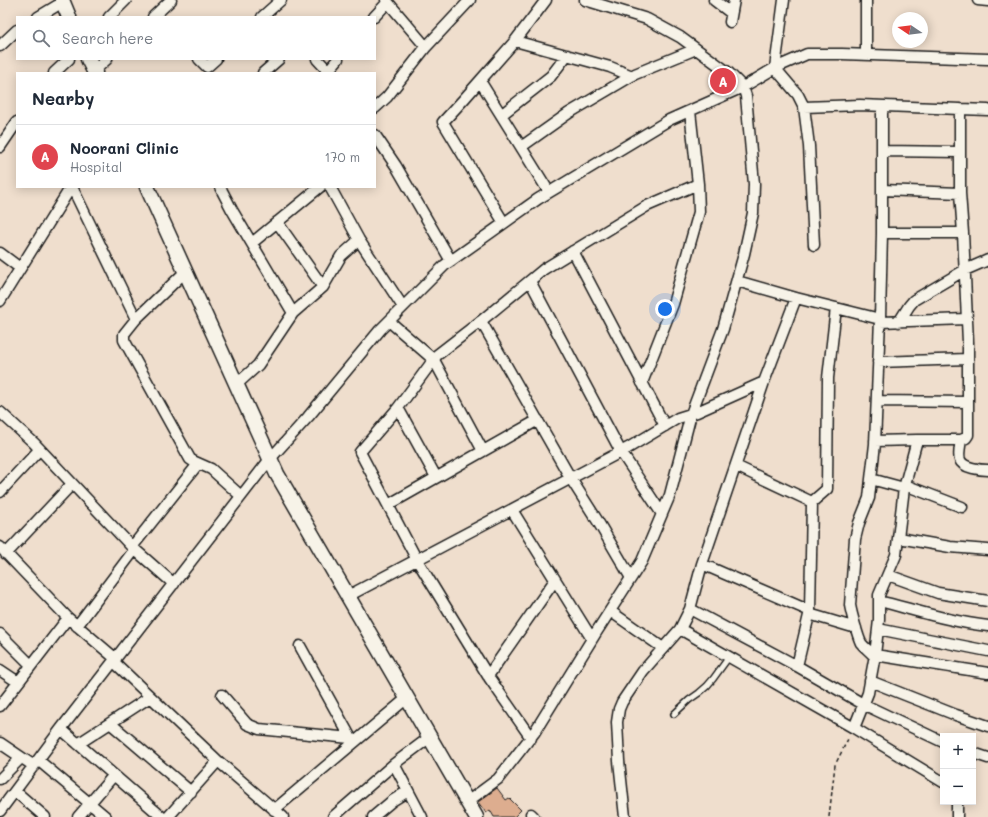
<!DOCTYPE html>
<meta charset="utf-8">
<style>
body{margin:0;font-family:Mali,sans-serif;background:#f6f6f7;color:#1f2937}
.controls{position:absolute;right:12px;bottom:12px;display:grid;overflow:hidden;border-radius:0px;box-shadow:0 2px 10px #0003}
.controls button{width:36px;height:36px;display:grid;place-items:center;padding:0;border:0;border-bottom:1px solid #e0e1e3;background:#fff;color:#1f2937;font:20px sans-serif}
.compass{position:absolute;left:892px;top:12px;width:36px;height:36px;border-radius:50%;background:#fff;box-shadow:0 2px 10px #0003;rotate:283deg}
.you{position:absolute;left:665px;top:309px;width:14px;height:14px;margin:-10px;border:3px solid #fff;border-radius:50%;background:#1a73e8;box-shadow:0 0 0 6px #1a73e833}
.badge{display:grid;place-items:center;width:26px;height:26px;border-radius:50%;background:#1f6fb2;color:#fff;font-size:13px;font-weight:700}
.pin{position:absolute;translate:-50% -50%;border:2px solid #fff;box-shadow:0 1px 4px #0006}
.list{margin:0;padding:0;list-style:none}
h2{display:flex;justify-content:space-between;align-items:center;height:52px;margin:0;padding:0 16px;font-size:17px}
h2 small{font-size:13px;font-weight:400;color:#747a83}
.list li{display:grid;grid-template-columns:26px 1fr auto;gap:12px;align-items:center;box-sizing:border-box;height:64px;padding:0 16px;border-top:1px solid #e0e1e3}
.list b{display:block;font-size:15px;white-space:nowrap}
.list p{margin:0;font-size:13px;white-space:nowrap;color:#747a83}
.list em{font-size:13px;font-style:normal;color:#747a83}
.icon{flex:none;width:22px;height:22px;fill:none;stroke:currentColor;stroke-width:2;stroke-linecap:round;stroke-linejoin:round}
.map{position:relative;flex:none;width:988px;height:817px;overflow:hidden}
.search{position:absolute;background:#fff;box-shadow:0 2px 10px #0003;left:16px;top:16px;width:360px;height:44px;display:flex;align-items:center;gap:10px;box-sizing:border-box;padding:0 14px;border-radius:0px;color:#747a83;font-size:15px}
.panel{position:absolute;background:#fff;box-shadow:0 2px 10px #0003;left:16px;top:72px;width:360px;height:116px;border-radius:0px}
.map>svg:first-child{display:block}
</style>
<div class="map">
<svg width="988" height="817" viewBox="0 0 988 817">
<rect width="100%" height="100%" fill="#efdecd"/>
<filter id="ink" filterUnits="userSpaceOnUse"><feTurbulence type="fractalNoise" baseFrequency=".025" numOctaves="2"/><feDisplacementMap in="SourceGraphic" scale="8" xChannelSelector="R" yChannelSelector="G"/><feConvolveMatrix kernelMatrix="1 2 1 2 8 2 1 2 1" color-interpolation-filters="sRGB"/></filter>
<g filter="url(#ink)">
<path fill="#ddad8f" stroke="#1c1c1c" d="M713 69 725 78 731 84 723 89Z
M497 788 506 800 509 798 521 810 514 817H494L490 810 486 813 478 802Z"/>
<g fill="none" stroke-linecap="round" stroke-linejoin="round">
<g stroke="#1c1c1c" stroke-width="8">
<path id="lane" d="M674 714 689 700 699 693 707 686 713 679 729 657"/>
</g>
<g stroke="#1c1c1c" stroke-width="13">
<path id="street" d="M386 0 426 47
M714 0 731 13
M784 0 775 68 798 95 804 107 809 146 814 245
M978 0 988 1
M38 17 63 2
M109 17 126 0
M153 17 171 0
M262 17 281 0
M374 17 388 2
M730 22 734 0
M515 41 610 67 632 76
M0 46 17 30
M866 55V0
M199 59 207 67 216 59
M317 59 330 73
M94 71 107 59
M328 71 338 59
M54 73 69 59
M263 73 279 59
M480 81 549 192
M804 107 860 105 960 109
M375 108 387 97 426 47 470 0
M501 115 551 76 567 55
M375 135 396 166 451 261
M0 147 17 122
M521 147 569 113 635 74 696 49
M882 151 960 152
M72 187 136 319
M220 187 232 210 293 313
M330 187 359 240 403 307
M882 190 960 193
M277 222 323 287
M504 223 443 122 464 99 515 41 546 0
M882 233V106
M252 243 320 187
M573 251 665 426
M0 253 20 268
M185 272 136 319 124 334V340L190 459 193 461 211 469 241 496
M530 281 621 452 662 514
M796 298 880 319 882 233H963L960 193V109L988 110
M0 301 71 187
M880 319 875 444 871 479 904 488
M389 321 434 360 483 451
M481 321 571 479 597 520 631 578
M880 322 967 319
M899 322 909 306 914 300 965 270 988 260
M878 362 968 359
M642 383 673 304 699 212 698 184 690 111
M236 385 258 365 293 313 323 287 341 256 359 240
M877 401 968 402
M398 408 436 477
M0 412 34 443 132 547 174 584
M961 440C960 446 958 455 960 460 963 468 981 470 988 470
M875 441 917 440H961L966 438 968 435V342L963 233
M736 466 812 502 810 611
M871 479 869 498 859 523 855 539 850 605C851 612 858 637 861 643 865 648 871 652 875 657
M905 485 962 507
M0 492 39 450
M812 502 827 489 828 378 836 308
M388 505 538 420
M512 510 592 639
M899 538 950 547 988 550
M0 547 68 618 116 659
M132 547 198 464
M6 554 72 484
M702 564 810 611 797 666 690 609 702 564 764 382
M888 575 938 593 988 601
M348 596 628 448 678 418 697 412 764 382 796 298 737 281
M879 601C915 610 951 622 988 626
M610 611 663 648
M809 614 856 628
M77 626 135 549
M680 629 854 728 943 782
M878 629 988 651
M0 634 31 665
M300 646 353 742
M875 655 988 673
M114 662 218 761 283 817
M797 666 863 704 943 742
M0 670 18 682
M488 676 555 580
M870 681 956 715 988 726
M222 695 247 724 259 729 350 738
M0 706 68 618
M110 723 191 792
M854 728 868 693 875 655 879 620V595L896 555 904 488 917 440
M61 729 162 817
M531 738 488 676 417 560 360 452 398 408 437 355 481 321 544 269 647 206 698 184
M0 743 34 766
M78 744 150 697
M973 753 988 758
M38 760 106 817
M394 764 422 817
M0 779 21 758
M15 791 45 817
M467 802 498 779 534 733 597 631 642 561 670 495 691 414 723 329 744 254 753 213 754 184 746 96 743 87 729 73 680 37 647 19 585 0
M957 802V817
M274 810 407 698
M0 811 61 729 270 459 308 417 380 330 445 265 538 199 669 120 743 87 775 68 807 54H842L988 59
M531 814 534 817
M78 817 114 775
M168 817 218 761
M333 817 394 764 430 737
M373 817 392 801 408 791
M625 817 619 761 617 722 619 709 622 702 643 671 680 629 690 609"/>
</g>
<g stroke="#1c1c1c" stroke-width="17">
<path id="secondary" d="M62 0 69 17
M88 59 95 73
M147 187 277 474 476 817"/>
</g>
<path stroke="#1c1c1c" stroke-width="1.5" stroke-dasharray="4 3" stroke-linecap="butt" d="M829 817 835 765 849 737"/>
<use href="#lane" stroke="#f7f3e8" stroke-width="5"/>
<use href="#street" stroke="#f7f3e8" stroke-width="10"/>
<use href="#secondary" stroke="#f7f3e8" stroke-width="14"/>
</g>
</g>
</svg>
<div class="controls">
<button>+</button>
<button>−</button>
</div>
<svg class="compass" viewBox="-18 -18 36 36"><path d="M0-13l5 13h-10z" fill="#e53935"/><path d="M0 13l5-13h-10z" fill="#747a83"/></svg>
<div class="you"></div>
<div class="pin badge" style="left:723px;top:81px;background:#e0444e">A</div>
<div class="search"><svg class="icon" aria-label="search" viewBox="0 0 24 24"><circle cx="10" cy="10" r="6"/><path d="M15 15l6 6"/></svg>Search here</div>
<section class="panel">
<h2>Nearby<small></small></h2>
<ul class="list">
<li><span class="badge" style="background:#e0444e">A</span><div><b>Noorani Clinic</b><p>Hospital</p></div><em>170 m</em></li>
</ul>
</section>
</div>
